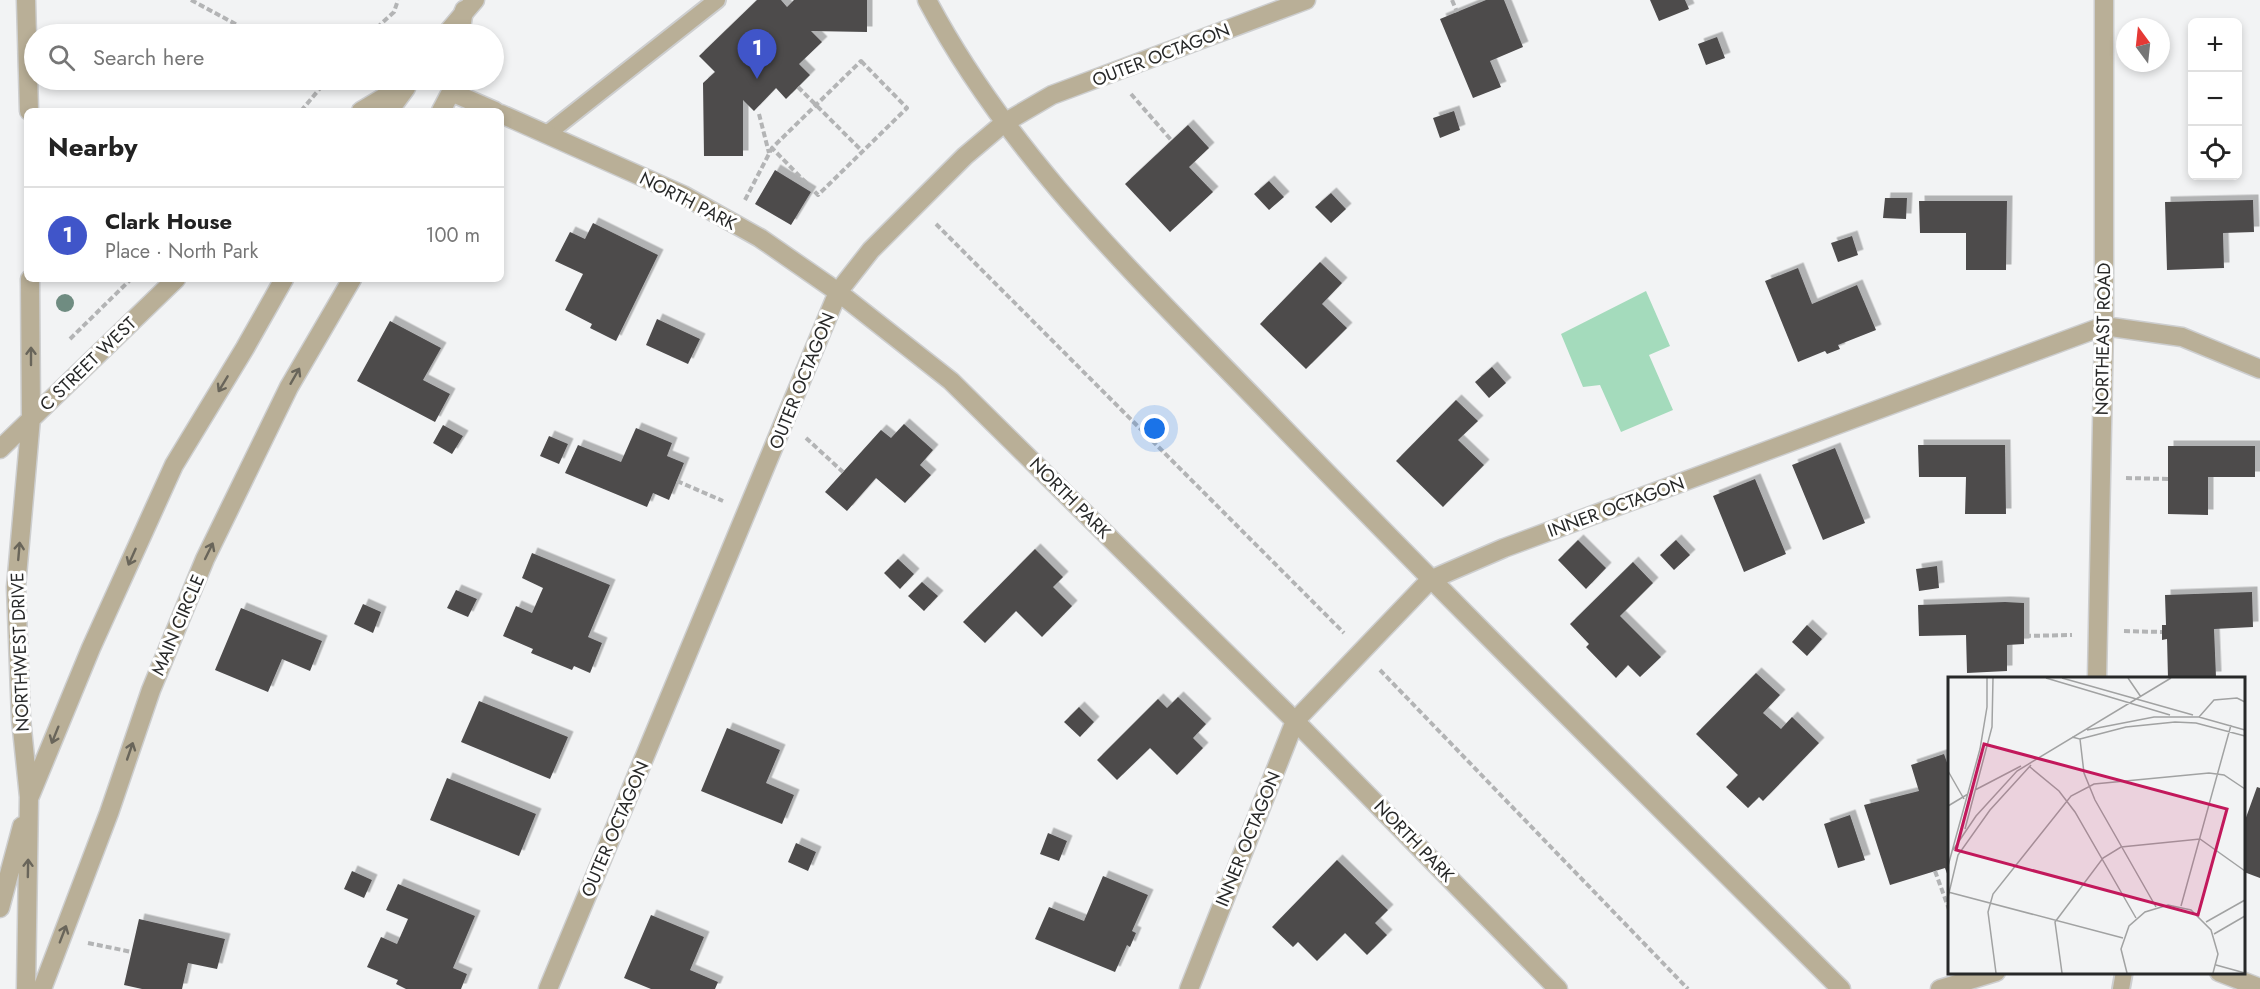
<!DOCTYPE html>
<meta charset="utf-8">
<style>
body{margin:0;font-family:Jost,sans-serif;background:#f6f6f6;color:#222}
.controls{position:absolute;right:18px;top:18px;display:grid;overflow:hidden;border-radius:9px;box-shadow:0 3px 9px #0003}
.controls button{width:54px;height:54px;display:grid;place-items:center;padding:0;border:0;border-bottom:2px solid #e0e0e0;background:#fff;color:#222;font:30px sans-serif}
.compass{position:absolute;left:2116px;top:18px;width:54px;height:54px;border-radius:50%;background:#fff;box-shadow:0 3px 9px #0003;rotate:345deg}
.you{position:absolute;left:1155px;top:429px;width:21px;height:21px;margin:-15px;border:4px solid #fff;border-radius:50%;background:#1a73e8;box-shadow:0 0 0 9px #1a73e833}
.badge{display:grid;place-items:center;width:39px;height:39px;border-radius:50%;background:#4055c9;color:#fff;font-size:20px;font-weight:700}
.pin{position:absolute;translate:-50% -50px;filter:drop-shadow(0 2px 3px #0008)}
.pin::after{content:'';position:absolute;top:32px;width:21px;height:18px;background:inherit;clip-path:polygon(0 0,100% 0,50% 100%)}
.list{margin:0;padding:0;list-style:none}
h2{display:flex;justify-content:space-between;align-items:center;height:78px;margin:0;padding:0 24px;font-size:26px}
h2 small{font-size:20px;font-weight:400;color:#767676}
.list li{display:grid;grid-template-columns:39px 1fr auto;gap:18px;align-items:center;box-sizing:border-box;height:96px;padding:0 24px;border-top:2px solid #e0e0e0}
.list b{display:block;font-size:22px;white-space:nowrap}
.list p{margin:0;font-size:20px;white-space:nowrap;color:#767676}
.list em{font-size:20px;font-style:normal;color:#767676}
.icon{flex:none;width:33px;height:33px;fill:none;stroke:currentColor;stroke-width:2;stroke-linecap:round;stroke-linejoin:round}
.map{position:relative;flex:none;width:2260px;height:989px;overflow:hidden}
.search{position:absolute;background:#fff;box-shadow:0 3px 9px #0003;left:24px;top:24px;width:480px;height:66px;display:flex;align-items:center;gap:15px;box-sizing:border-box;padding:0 21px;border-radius:33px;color:#767676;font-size:22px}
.panel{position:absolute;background:#fff;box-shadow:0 3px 9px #0003;left:24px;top:108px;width:480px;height:174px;border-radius:9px}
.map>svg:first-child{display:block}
</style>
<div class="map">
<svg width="2260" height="989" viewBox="0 0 2260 989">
<defs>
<filter id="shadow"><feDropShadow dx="5.5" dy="-5.5" stdDeviation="0" flood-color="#0004"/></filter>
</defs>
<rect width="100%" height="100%" fill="#f2f3f4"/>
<path fill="#a4dbbc" d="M1646 291 1670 346 1649 355 1673 410 1621 432 1600 385 1583 387 1561 334Z"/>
<path fill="#4d4b4c" filter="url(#shadow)" d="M757 0H781L787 7 794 0H867V32L811 31 822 42 799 64 810 75 786 99 776 88 754 111 743 100V156H704L703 83 715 72 699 56Z
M1486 0H1504L1523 47 1490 61 1501 87 1473 98 1440 19Z
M1650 0H1685L1689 9 1659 21Z
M1717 37 1725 58 1706 65 1698 44Z
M1454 111 1460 130 1440 138 1433 118Z
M1188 125 1209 148 1189 167 1213 192 1170 232 1125 184Z
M775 170 811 192 791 225 755 204Z
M1269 181 1284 197 1269 210 1254 194Z
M1331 193 1346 209 1331 223 1315 207Z
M1885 198H1907L1906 219 1883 218Z
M2253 200 2254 232 2223 233 2224 268 2167 270 2165 202Z
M1919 201H2007L2006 270H1966V233H1920Z
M593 223 658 255 616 341 590 328 592 324 565 310 583 274 555 261 570 232 585 239Z
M1852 236 1858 255 1838 262 1831 243Z
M1320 262 1342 283 1322 304 1347 328 1306 369 1260 324Z
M1798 268 1812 304 1857 285 1876 330 1838 345 1840 349 1827 354 1825 351 1798 362 1765 281Z
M657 319 700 339 688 364 646 345Z
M390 321 441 348 423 380 450 394 435 422 357 381Z
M1492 367 1506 383 1489 398 1475 382Z
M1456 400 1478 421 1458 440 1484 465 1443 507 1396 461Z
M904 424 933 450 920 465 931 475 905 503 876 478 847 511 825 492 881 430 891 438Z
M443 425 463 436 452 454 433 443Z
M636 428 672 443 667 456 684 463 669 500 653 493 647 507 565 473 578 445 621 462Z
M549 436 568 444 559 464 540 456Z
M1918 445H2005L2006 514H1965L1966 477H1919Z
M2168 446H2255V477H2208V515L2168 514Z
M1835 448 1865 523 1823 540 1792 465Z
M1755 479 1786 554 1744 572 1713 496Z
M1578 540 1606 568 1586 589 1558 560Z
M1676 540 1690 555 1674 570 1660 555Z
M1035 549 1063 577 1053 587 1072 606 1042 637 1016 611 985 643 963 622Z
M532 553 610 585 588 637 602 643 590 673 574 666 572 670 531 653 533 649 503 636 516 606 532 613 543 588 522 578Z
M898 559 914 574 900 589 884 573Z
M1633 562 1653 583 1620 616 1661 657 1640 677 1628 665 1616 678 1586 647 1589 644 1570 624Z
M1937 566 1939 588 1919 591 1916 569Z
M922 582 938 596 924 611 908 596Z
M456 590 477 599 468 617 447 608Z
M2252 592 2253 627 2214 629 2216 677 2168 678 2167 639 2162 640V625H2166L2165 595Z
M2005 602 2024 603V644L2007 645V671L1967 673 1966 635 1919 636 1918 605Z
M363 604 381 612 373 633 354 624Z
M241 608 322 641 310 671 282 659 268 692 215 670Z
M1807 625 1822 639 1807 656 1792 642Z
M1756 673 1780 695 1763 713 1781 729 1792 717 1819 743 1763 801 1759 797 1748 808 1726 787 1738 775 1696 734Z
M1178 697 1206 724 1193 738 1203 748 1177 775 1150 748 1117 780 1097 760 1158 699 1167 708Z
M479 701 568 737 550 779 461 742Z
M1079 707 1094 722 1080 737 1064 722Z
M727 728 780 750 766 783 794 795 782 824 701 791Z
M1944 754 1950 771V882L1945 868 1890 885 1864 805 1919 791 1911 765Z
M447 778 536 814 519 856 430 820Z
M2257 787 2260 788V878L2244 872V823Z
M1850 815 1865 860 1838 868 1824 824Z
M1048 833 1067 841 1059 861 1040 854Z
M796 843 816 852 808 871 788 862Z
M1337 860 1388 910 1375 923 1387 935 1367 955 1345 933 1317 961 1298 942 1293 947 1272 927Z
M352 871 372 880 364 898 344 889Z
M1103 876 1148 895 1132 931 1136 933 1130 947 1127 945 1115 972 1035 939 1049 907 1084 921Z
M398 884 475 916 453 968 467 974 461 989H406L396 984 398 980 367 967 381 937 397 944 408 919 386 910Z
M651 915 704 937 690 970 718 982 715 989H651L624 978Z
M139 919 225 939 217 969 188 963 182 989H142L124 985Z"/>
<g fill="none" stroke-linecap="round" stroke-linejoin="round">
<g stroke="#cdcecf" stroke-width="20">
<path id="service" d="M547 134 717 0
M2121 989 2124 972"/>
</g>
<g stroke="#cdcecf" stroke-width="21">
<path id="minor" d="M927 0C1012 161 1147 286 1272 416 1459 610 1651 799 1841 989
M460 34 464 10
M453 80 451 92 495 111
M501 114 683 195 760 238 838 292 951 381 1295 721 1558 989
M2097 678 2104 326V0
M2219 972 2260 988
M548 989 838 292 871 250 965 156 1004 123 1052 95 1306 0
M1189 989 1295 721 1430 580 1504 548 2104 326 2182 337 2260 369
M1940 989 1996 972"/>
</g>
<g stroke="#cdcecf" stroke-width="21">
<path id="tertiary" d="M26 0 29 111
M446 34 475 0
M361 111 413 80
M389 111 406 88
M441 111 451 92
M0 449 176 279
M30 796 91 648 174 465 245 348 284 279
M0 908 22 826
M26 989 29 797 21 719 16 587 31 418 30 279
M42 989 109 813 151 690 205 559 289 387 352 279"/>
</g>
<path stroke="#b3b4b5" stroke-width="4" stroke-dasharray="6 3" stroke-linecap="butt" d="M191 0 254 34
M1452 0 1457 12
M370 34 394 12 398 0
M861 61 907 108 818 195 772 148Z
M798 87 863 152
M1131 94 1172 141
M301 111 327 80
M759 114 769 153
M745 200 772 148
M936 224 1344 633
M70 339 131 279
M806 438 843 472
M2126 478 2168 479
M677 481 723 501
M2124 631 2162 632
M2025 636 2072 635
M1380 670 1688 989
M1935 871 1950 912
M88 943 132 952"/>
<use href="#service" stroke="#b9af97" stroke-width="16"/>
<use href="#minor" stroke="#b9af97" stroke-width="18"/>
<use href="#tertiary" stroke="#b9af97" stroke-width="18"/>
</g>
<circle fill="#6f8c81" cx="65" cy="303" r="9"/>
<defs><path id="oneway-shaft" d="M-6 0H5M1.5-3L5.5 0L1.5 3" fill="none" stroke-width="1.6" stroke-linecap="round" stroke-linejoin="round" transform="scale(1.5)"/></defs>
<g stroke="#69655a">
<use href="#oneway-shaft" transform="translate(31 356) rotate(-90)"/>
<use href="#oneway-shaft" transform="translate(295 376) rotate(-60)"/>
<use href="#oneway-shaft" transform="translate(223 384) rotate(121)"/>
<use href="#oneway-shaft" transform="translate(19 551) rotate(-85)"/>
<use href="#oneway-shaft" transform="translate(209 551) rotate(-64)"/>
<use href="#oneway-shaft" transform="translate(132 557) rotate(114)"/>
<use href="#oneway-shaft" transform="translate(55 735) rotate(112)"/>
<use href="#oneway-shaft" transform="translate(130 751) rotate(-71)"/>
<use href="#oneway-shaft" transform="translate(28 868) rotate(-89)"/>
<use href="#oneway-shaft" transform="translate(63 934) rotate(-69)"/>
</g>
<g text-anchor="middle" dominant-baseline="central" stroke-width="6" stroke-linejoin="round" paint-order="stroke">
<g font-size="18" fill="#272828" stroke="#fff">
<text transform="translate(1161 55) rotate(-21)">OUTER OCTAGON</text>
<text transform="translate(688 201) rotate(27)">NORTH PARK</text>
<text transform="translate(2103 339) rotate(-89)">NORTHEAST ROAD</text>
<text transform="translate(88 364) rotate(-44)">C STREET WEST</text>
<text transform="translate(802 381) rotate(-68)">OUTER OCTAGON</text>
<text transform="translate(1070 498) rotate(45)">NORTH PARK</text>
<text transform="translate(1616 507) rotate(-20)">INNER OCTAGON</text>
<text transform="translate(178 625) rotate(-67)">MAIN CIRCLE</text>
<text transform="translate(20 652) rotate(-92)">NORTHWEST DRIVE</text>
<text transform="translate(615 829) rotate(-67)">OUTER OCTAGON</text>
<text transform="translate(1248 839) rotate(-68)">INNER OCTAGON</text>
<text transform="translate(1414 841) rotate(46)">NORTH PARK</text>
</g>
</g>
<g transform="translate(1948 677)">
<rect width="297" height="297" fill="#f2f3f4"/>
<path fill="none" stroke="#a1a2a2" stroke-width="1.5" d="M98 1 222 38M114 1 245 38M180 1 193 20M251 40 266 23 289 21 297 25M139 53 206 40H251L297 53M124 60 132 62 136 96 147 123 208 230M132 62 178 50 227 45 248 46 297 59M82 90 111 114 127 135 188 241M0 94 16 122M27 113 73 89M0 129 20 117M17 152 44 50 45 1M5 173 28 139 69 94 223 1M0 189 32 72 39 30V1M0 215 175 261M0 220 10 178 42 133 83 88M233 229 283 48M258 245 297 223M266 257 297 239M268 288 297 296M48 296 40 235 45 217 123 119 146 107 261 96 276 98 297 112M114 296 107 245 155 181 173 170 252 162 297 194M179 296 173 272 181 249 197 235 220 228 243 233 263 253 270 277 265 296"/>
<path fill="#c2185b" fill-opacity="0.15" stroke="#c2185b" stroke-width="3" d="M36 67 279 132 250 238 8 173Z"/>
<rect width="297" height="297" fill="none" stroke="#272828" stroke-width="3"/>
</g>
</svg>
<div class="controls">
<button>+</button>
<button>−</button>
<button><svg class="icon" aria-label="locate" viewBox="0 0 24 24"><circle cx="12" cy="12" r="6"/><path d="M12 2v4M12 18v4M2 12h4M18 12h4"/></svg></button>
</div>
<svg class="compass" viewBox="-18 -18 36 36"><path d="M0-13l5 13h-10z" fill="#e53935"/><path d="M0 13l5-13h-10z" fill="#767676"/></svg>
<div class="you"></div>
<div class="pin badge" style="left:757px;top:79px">1</div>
<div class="search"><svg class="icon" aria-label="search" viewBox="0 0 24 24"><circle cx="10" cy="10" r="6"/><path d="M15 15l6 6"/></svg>Search here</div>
<section class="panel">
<h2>Nearby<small></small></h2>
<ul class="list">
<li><span class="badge">1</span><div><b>Clark House</b><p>Place · North Park</p></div><em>100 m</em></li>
</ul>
</section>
</div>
